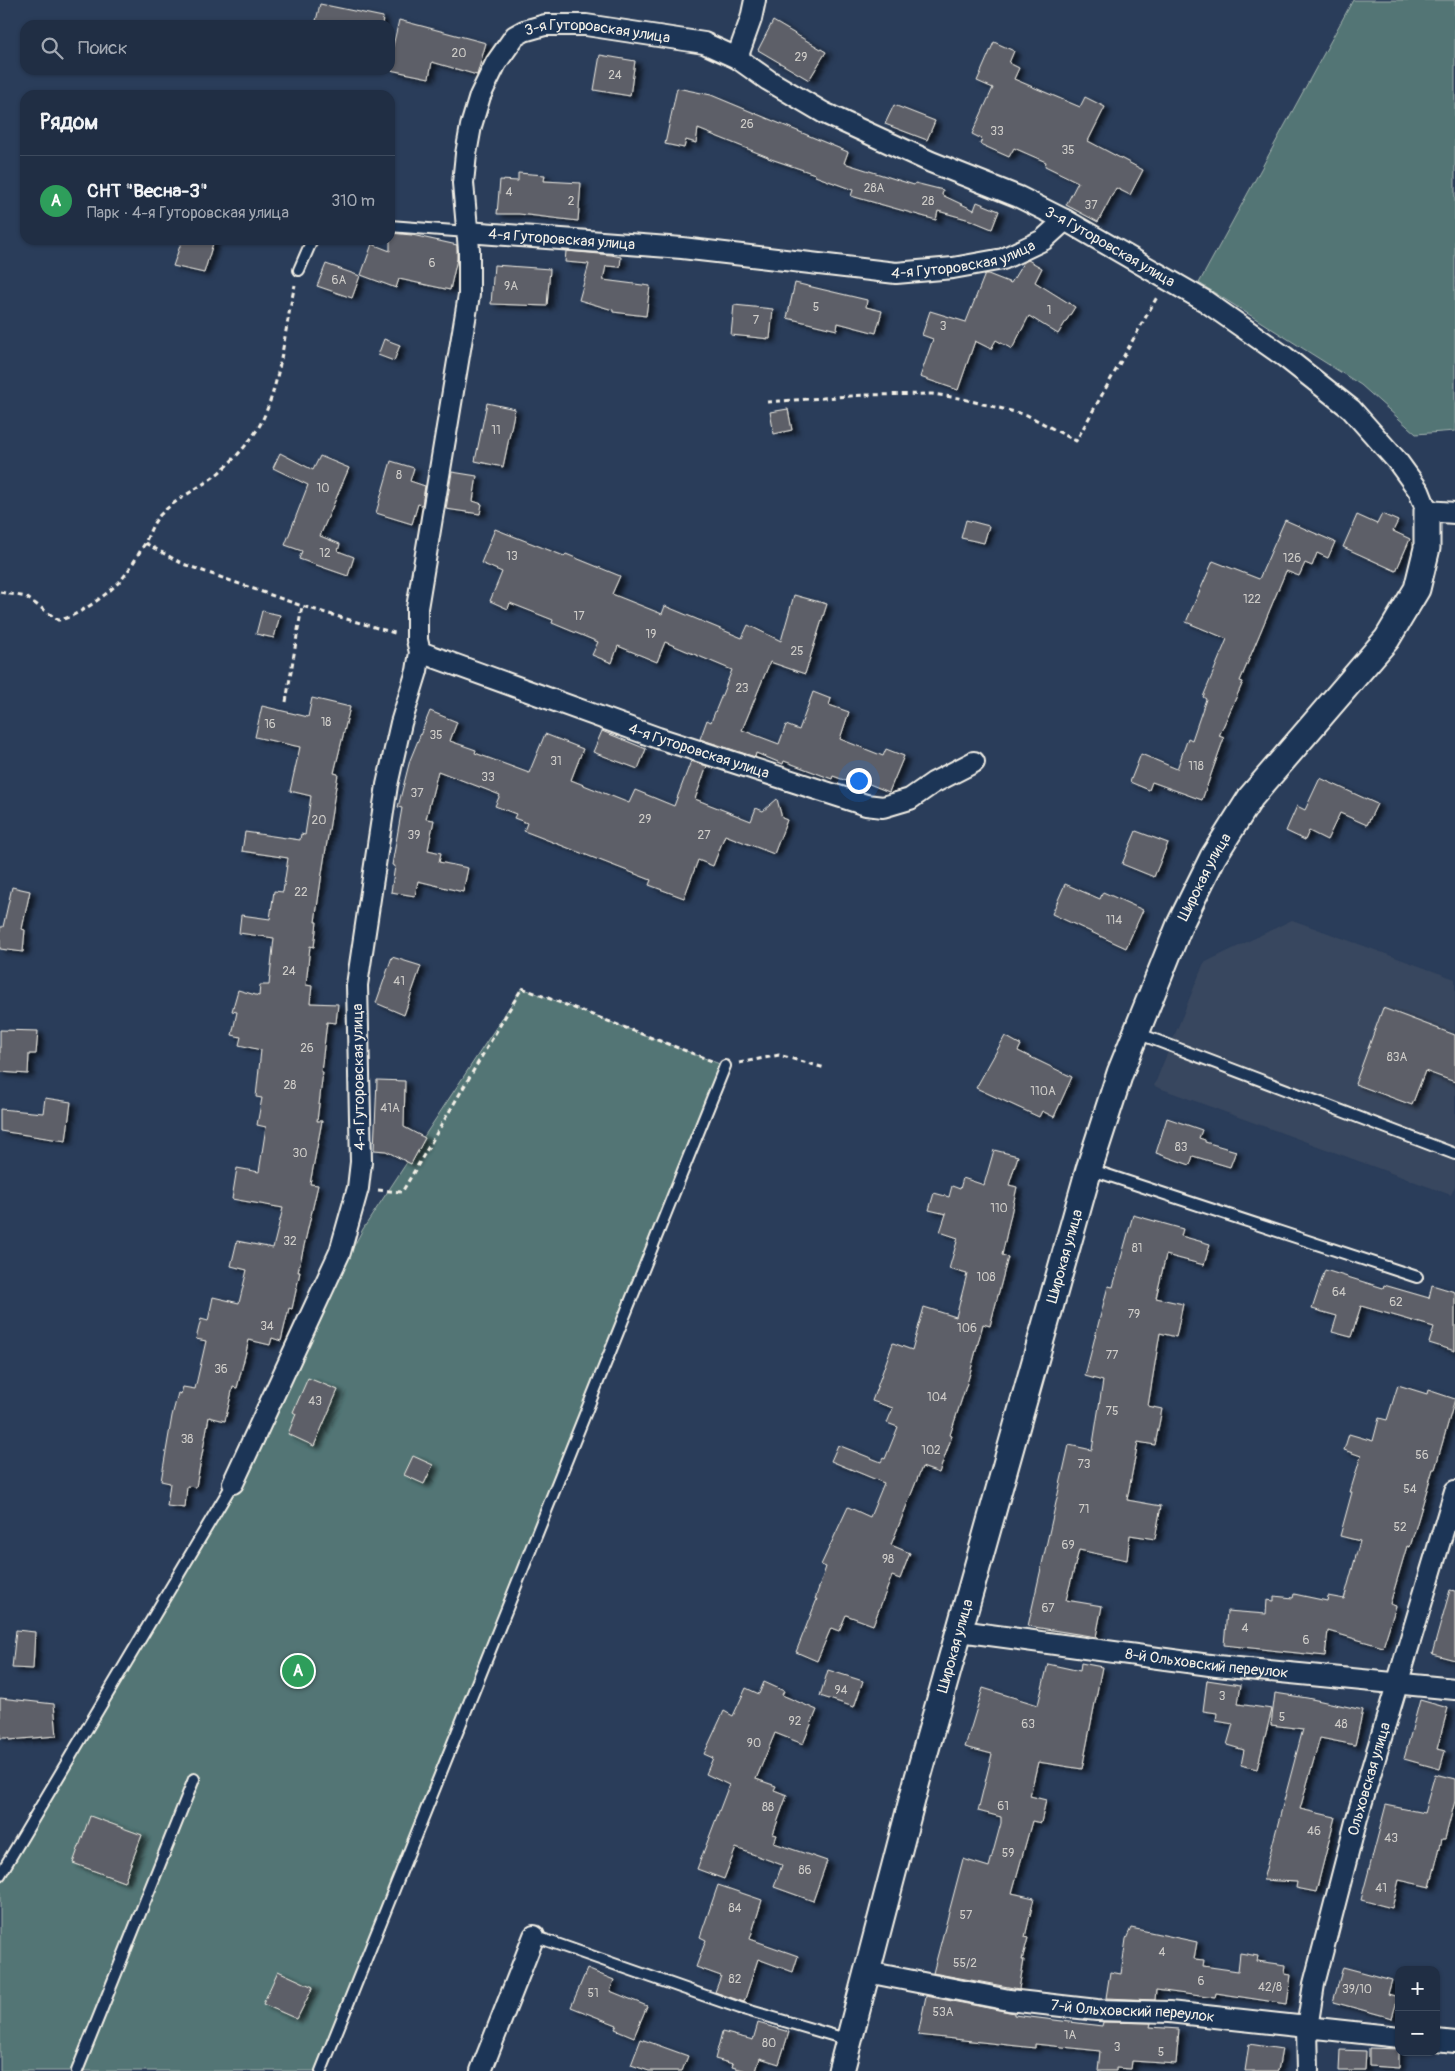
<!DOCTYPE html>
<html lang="ru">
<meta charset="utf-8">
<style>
body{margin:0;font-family:Pangolin,sans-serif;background:#2d3a4f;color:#f1f3f6}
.controls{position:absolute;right:15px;bottom:15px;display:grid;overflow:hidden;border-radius:10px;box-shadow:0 1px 4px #0004}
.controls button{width:45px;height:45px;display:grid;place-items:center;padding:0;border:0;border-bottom:1px solid #3d4a5d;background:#202e44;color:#f1f3f6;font:25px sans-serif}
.you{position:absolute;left:858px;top:780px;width:18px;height:18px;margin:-12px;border:4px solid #fff;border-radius:50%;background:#1a73e8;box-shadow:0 0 0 8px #1a73e833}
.badge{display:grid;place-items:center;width:32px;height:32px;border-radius:50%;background:#95b2f1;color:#fff;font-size:16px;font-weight:700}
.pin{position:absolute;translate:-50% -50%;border:2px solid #fff;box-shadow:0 1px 5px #0006}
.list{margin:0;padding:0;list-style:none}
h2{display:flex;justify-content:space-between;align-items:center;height:65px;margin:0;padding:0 20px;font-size:21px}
h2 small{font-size:16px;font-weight:400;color:#a2a8b2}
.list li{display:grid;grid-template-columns:32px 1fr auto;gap:15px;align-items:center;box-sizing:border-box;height:90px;padding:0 20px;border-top:1px solid #3d4a5d}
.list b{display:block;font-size:19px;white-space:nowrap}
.list p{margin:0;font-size:16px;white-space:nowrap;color:#a2a8b2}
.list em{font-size:16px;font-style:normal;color:#a2a8b2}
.icon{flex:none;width:28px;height:28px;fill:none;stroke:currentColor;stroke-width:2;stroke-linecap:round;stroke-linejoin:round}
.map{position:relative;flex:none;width:1455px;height:2071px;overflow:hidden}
.search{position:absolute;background:#202e44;box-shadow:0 1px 4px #0004;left:20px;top:20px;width:375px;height:55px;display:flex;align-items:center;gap:12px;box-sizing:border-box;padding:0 18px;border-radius:15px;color:#a2a8b2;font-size:19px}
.panel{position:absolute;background:#202e44;box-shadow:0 1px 4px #0004;left:20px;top:90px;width:375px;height:155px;border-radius:15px}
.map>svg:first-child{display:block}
</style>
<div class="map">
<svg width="1455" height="2071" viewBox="0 0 1455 2071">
<defs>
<filter id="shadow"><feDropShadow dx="5.5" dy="3" stdDeviation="2.5" flood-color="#0009"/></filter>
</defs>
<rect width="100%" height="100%" fill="#2a3d5a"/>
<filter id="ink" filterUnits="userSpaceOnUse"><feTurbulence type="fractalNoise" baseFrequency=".02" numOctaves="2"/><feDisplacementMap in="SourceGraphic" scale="10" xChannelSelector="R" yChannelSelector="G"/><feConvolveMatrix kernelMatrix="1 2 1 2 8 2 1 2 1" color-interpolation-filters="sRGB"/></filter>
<g filter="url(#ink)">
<path fill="#39475e" d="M1292 920 1455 979V1186L1451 1195 1154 1086 1204 963Z"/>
<path fill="#527575" stroke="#a3b3ae" d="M1353 0H1455V431L1416 434 1361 385 1199 283Z
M522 988 725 1066 321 2071H0V1863L228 1480 363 1229Z"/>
<path fill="#5d5f67" stroke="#f4f1e8" filter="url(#shadow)" d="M320 4 383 17 382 25H315Z
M399 20 486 43 477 75 432 62 429 78 390 70V59Z
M773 21 826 52 809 80 758 50Z
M994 42 1014 51 1009 63 1019 68 1014 79 1080 107 1085 97 1105 107 1088 141 1143 170 1130 195 1116 188 1098 222 1066 205 1078 182 1045 166 1046 162 1014 148 1009 157 980 144 982 139 972 134 993 88 977 81Z
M600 55 635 61 630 96 594 90Z
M677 88 711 95 848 152 844 163 914 185 915 183 943 190 942 195 974 210 977 202 999 211 992 229 970 220 938 211 936 220 851 196 853 190 815 176V174L768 158V157L698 129 696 143 686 140 684 148 665 144Z
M894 105 935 121 927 140 885 124Z
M518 173 545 175 544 181 581 183 578 221 519 214H497L500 180 518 181Z
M390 233 412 235 457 245V259L450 290 399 279 396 288 361 275 372 244 390 251Z
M182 240H214L204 273 173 266Z
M566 251 611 255 621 257 620 267 606 266 603 280 650 286 646 316 613 312V310L579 300 589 264 565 262Z
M1028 260 1042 268 1035 282 1075 307 1058 334 1029 316 1012 349 996 340 991 349 975 341 958 390 920 377 933 339 922 335 930 311 966 322 985 274H988L1011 283 1023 263Z
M326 264 360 276 352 298 317 286Z
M494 265 550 269 547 306 491 304Z
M795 283 867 300 866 307 882 311 876 333 838 323 837 330 787 318Z
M734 305 773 309 770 339 731 335Z
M384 339 400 345 394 361 378 355Z
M487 403 515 409 503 467 475 461Z
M788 409 792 430 774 434 770 412Z
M280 453 313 470 320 456 349 468 320 536 340 544 338 551 354 557 348 576 299 559 302 551 285 545 308 485 273 468Z
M391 461 414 468 410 481 425 486 422 505 418 504 412 524 376 513Z
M452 472 477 476 473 501 482 504 480 514 446 509Z
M1382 514 1398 521 1393 531 1410 539 1396 571 1343 547 1357 515 1377 524Z
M966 520 989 526 984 543 961 538Z
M1285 520 1335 542 1328 558 1317 553 1312 566 1305 563 1299 576 1286 571 1240 681 1243 682 1219 736 1224 738 1202 800 1152 782 1149 790 1130 782 1141 754 1177 769 1188 738 1192 740 1206 699 1203 697 1227 639 1186 622 1213 561 1259 579Z
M495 529 564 556 566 554 620 576 612 594 662 614 665 606 742 638 748 625 781 641 794 595 827 604 805 674 770 662 742 730 779 744 786 725 799 730 813 692 831 699 829 705 849 712 840 739 883 756 886 749 904 756 889 792 857 779 855 784 833 776 832 779 784 761 783 764 756 753 755 757 700 739 707 720 711 722 732 670 665 642 657 662 618 646 612 663 592 655 598 642 552 623 553 620 510 603 508 609 490 601 502 572 481 563Z
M262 611 280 615 274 638 256 634Z
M312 698 350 707 334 773 338 774 322 873 315 922H317L314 947 310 946 306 985 312 986 310 1003 338 1004 336 1023 327 1022 321 1072H323L317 1121H322L310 1184 318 1185 298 1272H300L292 1309 289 1308 281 1341 272 1338 270 1345 249 1340 237 1388 233 1387 225 1421 209 1417 196 1487 187 1486 185 1508 167 1506 170 1483 161 1481 172 1416 178 1393 181 1394 183 1387 195 1389 206 1341 196 1339 201 1319 208 1321 213 1297 239 1303 247 1270 231 1266 237 1241 273 1248 283 1208 232 1199 237 1168 259 1172 266 1127 257 1125 262 1098 256 1097 261 1050 239 1045 241 1037 232 1035 237 1012 232 1011 238 990 259 996 260 985H269L274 938 239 933 241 915 270 919 274 891 283 892 288 858 242 851 245 832 300 840 301 834 305 835 311 796 290 791 300 747 255 737 262 706 308 717Z
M430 711 457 722 450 741 476 750 475 753 529 773 545 734 583 749 571 780 629 803 635 790 674 806 691 761 707 766 695 799 751 821 756 808 763 811 777 799 782 818 787 820 774 854 725 835 713 866 698 860 684 898 649 885 651 880 524 831 527 823 514 818 516 814 495 806 500 795 438 771 426 819 434 820 428 850 441 853 439 862 468 868 463 892 418 881 415 896 391 892 395 866 392 865 402 808 398 807 410 760Z
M602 731 646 749 638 769 593 752Z
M1320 778 1377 804 1367 825 1340 813 1327 840 1309 831 1305 840 1286 831 1297 806 1305 810Z
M1136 831 1168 843 1154 877 1122 864Z
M1065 884 1100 899 1103 892 1143 910 1126 948 1052 914Z
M12 887 30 891 22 929 25 930 23 952 0 949V927H3Z
M392 957 421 966 404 1015 376 1003Z
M1383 1008 1455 1035V1082L1425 1071 1412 1105 1355 1084Z
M0 1030 38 1031 36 1054H29L28 1074 0 1072Z
M1005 1036 1021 1045 1018 1051 1072 1077 1054 1117 1042 1111 1039 1117 976 1088Z
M377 1080 405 1081 404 1127 425 1138 411 1164 386 1151 374 1150Z
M45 1098 71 1102 66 1141 0 1131V1109L43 1113Z
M1167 1118 1202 1130 1199 1138 1205 1140V1142L1236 1151 1230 1167 1193 1156 1190 1165 1156 1153Z
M994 1150 1018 1156 1009 1185 1017 1187 1002 1255 1008 1257 990 1326 983 1324 969 1377 950 1435 952 1436 939 1473 922 1467 891 1545 910 1553 900 1579 892 1576 873 1625 846 1615 839 1631 831 1628 817 1661 796 1652 817 1599H815L826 1567 821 1565 848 1507 870 1517 884 1483 831 1461 838 1445 881 1462 883 1458 885 1459 898 1427 887 1423 893 1408 872 1401 893 1343 912 1350 924 1307 956 1317 967 1274 949 1269 958 1238 940 1232 946 1214 929 1210 934 1193 949 1197 952 1186 960 1189 963 1178 984 1185Z
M1133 1215 1183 1229 1181 1236 1210 1244 1204 1265 1166 1255 1156 1298 1183 1304 1176 1337 1160 1333 1148 1406 1162 1409 1155 1445 1138 1442 1127 1500 1161 1506 1155 1539 1130 1535 1127 1560 1079 1550 1066 1600 1102 1606 1096 1637 1028 1626 1069 1445 1092 1450 1103 1381 1085 1376 1108 1286 1113 1287Z
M1325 1270 1383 1288 1384 1285 1429 1298 1432 1285 1455 1292V1351L1429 1343 1434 1327 1361 1306 1351 1337 1332 1332 1337 1316 1312 1309Z
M308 1378 338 1390 314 1446 288 1434 296 1414 293 1412Z
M1398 1385 1427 1394 1428 1390 1455 1399 1435 1469H1433L1410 1547 1407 1546 1390 1604 1396 1606 1383 1647 1328 1631 1325 1656 1224 1645 1227 1611 1266 1614 1267 1600 1274 1601V1596L1293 1598 1294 1594 1327 1601 1328 1596 1344 1599 1360 1541 1340 1536 1352 1492H1350L1361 1456 1344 1450 1349 1434 1373 1441 1379 1418 1387 1420Z
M413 1456 433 1465 424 1484 404 1475Z
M1450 1590 1455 1591V1660L1432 1654Z
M16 1630 35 1632 33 1669 12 1668Z
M1081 1663 1102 1667 1082 1769 1038 1762 1030 1796 1046 1800 1041 1823 1032 1821 1012 1893 1034 1898 1025 1937 1028 1938 1022 1960H1024L1019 1989 933 1973 963 1859 989 1867 1001 1823V1817L978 1811 992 1754 965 1747 983 1688 1038 1705 1048 1664 1080 1671Z
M828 1670 863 1681 854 1707 820 1696Z
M1207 1680 1241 1685 1238 1704 1272 1709 1257 1769 1241 1765 1244 1750 1227 1745 1233 1724 1216 1721 1217 1713 1203 1711Z
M764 1682 784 1691 782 1695 817 1710 803 1744 775 1733 756 1779 776 1786 774 1790 787 1795 773 1834 777 1835 774 1843 827 1861 813 1901 774 1887 782 1865 736 1848 724 1879 697 1869 729 1785 706 1774 713 1758 704 1754 724 1711 733 1716 746 1688 759 1694Z
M1275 1693 1307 1698 1363 1710 1355 1745 1320 1738 1300 1809 1335 1817 1316 1892 1296 1888 1297 1882 1263 1880 1303 1729 1271 1725Z
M0 1698 54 1704 57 1736 9 1740 10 1738H0Z
M1420 1700 1448 1708 1437 1749 1445 1751 1440 1769 1404 1759Z
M1435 1774 1455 1779V1801L1445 1839H1442L1430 1887 1399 1880 1392 1908 1361 1900 1386 1805 1424 1813Z
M90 1816 142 1835 124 1882 73 1863Z
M718 1885 762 1900 750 1939 798 1956 793 1972 758 1959 744 2002 715 1992 721 1976 696 1967 706 1940 700 1937Z
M1131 1928 1197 1942 1194 1959 1204 1960 1203 1966 1238 1971 1240 1953 1258 1956 1257 1961 1286 1965 1285 1974 1291 1975 1287 2004 1216 1993 1215 1998 1156 1990 1155 2000 1106 1998 1110 1972 1121 1974 1126 1939Z
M1343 1967 1392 1980 1388 1994 1398 1997 1392 2018 1333 2002Z
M587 1969 614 1980 610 1991 647 2006 634 2037 615 2029 617 2025 571 2007Z
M278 1971 313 1987 297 2019 263 2004Z
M926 1996 1014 2013V2015L1102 2026 1103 2022 1151 2023 1150 2027 1179 2029 1176 2064 1132 2061 1131 2069 1116 2068V2071H1098L1100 2051 1035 2044V2048L918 2035Z
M758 2023 789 2032 779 2064 760 2058 756 2071H747L732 2067 733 2064 715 2059 722 2032 753 2040Z
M641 2039 688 2056 682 2071H649L631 2065Z
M1249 2044 1282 2049 1278 2071H1245Z
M1369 2048 1399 2049V2068L1369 2066Z
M1340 2050 1366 2051 1365 2071H1339Z"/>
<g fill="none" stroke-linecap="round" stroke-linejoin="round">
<g stroke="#f4f1e8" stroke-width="14">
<path id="service" d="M390 226 467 232
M299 270 312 240
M1137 1033 1455 1154
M1089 1169 1417 1277
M0 1875 233 1483
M534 1936 740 2008 849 2040
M77 2071 194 1779
M321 2071 725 1066"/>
</g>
<g stroke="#f4f1e8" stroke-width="24">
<g id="minor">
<path d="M737 58 751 19 755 0"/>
<path id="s1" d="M467 232 682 248 896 273 953 268 1003 259 1043 240 1065 220"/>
<path id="s2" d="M420 652 658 738 866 805 883 807 910 799 933 783 974 762"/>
<path id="s3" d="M233 1483 340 1252 358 1188 361 1162 357 985 387 785 401 723 417 671 420 652 417 640V608L469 295V250L463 183 466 154 471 126 480 96 496 63 515 36 524 31 545 25H586L704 43 737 58 768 80 824 113 931 162 1019 197 1065 220 1205 301 1285 357 1351 409 1398 462 1419 491 1427 511 1455 513"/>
<path id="s4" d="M960 1631 1217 1666 1455 1689"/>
<path id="s5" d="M867 1972 1009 2000 1097 2010 1169 2012 1399 2037"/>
<path d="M1436 2040 1455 2042"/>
<path d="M481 2071 534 1936"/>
<path id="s6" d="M1308 2071 1307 2028 1314 1984 1357 1818 1455 1491"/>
</g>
</g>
<g stroke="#f4f1e8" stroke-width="29">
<g id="tertiary">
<path id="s7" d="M841 2071 917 1781 1089 1169 1120 1073 1180 924 1213 857 1251 797 1387 639 1417 589 1427 548V511"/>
</g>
</g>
<path stroke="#f4f1e8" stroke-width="3" stroke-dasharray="5 4" stroke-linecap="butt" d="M767 402 865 395 932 394 959 398 1027 415 1076 441 1157 297
M145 543 183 564 302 606 398 634
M0 592 26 597 58 620C76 618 108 594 121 580 130 570 137 556 144 545 149 535 152 523 160 515 175 500 192 492 209 480 226 469 253 440 262 421 282 379 284 330 295 285
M286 702 302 606
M739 1063 779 1055 825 1068
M378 1190 402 1192 522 988 712 1061"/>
<use href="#service" stroke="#1d3557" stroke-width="10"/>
<use href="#minor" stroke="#1d3557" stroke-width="20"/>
<use href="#tertiary" stroke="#1d3557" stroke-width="25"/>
</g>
</g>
<g text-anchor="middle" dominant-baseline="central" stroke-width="4" stroke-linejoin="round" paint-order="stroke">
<g font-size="12" fill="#ceccc8">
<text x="459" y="53">20</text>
<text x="801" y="57">29</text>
<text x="615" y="75">24</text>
<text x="747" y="124">26</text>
<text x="997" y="131">33</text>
<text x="1068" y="150">35</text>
<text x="874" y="188">28А</text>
<text x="509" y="192">4</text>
<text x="571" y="201">2</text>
<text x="928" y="201">28</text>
<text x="1091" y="205">37</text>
<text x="432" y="263">6</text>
<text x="339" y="280">6А</text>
<text x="511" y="286">9А</text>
<text x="816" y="307">5</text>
<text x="1049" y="310">1</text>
<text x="756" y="320">7</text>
<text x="943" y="326">3</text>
<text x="496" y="430">11</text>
<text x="399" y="475">8</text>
<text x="323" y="488">10</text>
<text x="325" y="553">12</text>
<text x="512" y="556">13</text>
<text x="1292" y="558">126</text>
<text x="1252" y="599">122</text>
<text x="579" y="616">17</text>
<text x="651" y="634">19</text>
<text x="797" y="651">25</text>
<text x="742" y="688">23</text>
<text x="326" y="722">18</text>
<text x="270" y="724">16</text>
<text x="436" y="735">35</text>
<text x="556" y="761">31</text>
<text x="1196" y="766">118</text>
<text x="488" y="777">33</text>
<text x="417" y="793">37</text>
<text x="645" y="819">29</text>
<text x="319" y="820">20</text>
<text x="414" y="835">39</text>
<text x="704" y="835">27</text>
<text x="301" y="892">22</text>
<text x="1114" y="920">114</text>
<text x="289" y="971">24</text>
<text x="399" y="981">41</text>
<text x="307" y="1048">26</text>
<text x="1397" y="1057">83А</text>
<text x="290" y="1085">28</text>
<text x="1043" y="1091">110А</text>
<text x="390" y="1108">41А</text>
<text x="1181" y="1147">83</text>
<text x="300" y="1153">30</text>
<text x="999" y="1208">110</text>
<text x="290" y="1241">32</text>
<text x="1137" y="1248">81</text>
<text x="986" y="1277">108</text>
<text x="1339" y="1292">64</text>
<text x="1396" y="1302">62</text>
<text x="1134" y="1314">79</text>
<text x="267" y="1326">34</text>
<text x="967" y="1328">106</text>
<text x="1112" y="1355">77</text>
<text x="221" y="1369">36</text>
<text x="937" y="1397">104</text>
<text x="315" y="1401">43</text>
<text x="1112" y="1411">75</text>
<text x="187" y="1439">38</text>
<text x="931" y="1450">102</text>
<text x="1422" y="1455">56</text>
<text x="1084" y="1464">73</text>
<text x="1410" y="1489">54</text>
<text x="1084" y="1509">71</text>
<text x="1400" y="1527">52</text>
<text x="1068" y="1545">69</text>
<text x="888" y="1559">98</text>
<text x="1048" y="1608">67</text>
<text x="1245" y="1628">4</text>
<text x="1306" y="1640">6</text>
<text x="841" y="1690">94</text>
<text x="1222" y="1696">3</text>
<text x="1282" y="1717">5</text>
<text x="795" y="1721">92</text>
<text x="1028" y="1724">63</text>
<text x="1341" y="1724">48</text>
<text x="754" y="1743">90</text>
<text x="1003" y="1806">61</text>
<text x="768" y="1807">88</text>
<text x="1314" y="1831">46</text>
<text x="1391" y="1838">43</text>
<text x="1008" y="1853">59</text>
<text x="805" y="1870">86</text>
<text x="1381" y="1888">41</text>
<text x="735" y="1908">84</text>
<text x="966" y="1915">57</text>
<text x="1162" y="1952">4</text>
<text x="965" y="1963">55/2</text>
<text x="735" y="1979">82</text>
<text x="1201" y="1981">6</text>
<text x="1270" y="1987">42/8</text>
<text x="1357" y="1989">39/10</text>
<text x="593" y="1993">51</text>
<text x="943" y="2012">53А</text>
<text x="1070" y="2035">1А</text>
<text x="769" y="2043">80</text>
<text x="1117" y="2047">3</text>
<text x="1161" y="2052">5</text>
</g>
<g font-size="15" fill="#f4f1e8" stroke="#1d3557">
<text stroke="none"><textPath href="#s3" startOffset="1581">3-я Гуторовская улица</textPath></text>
<text stroke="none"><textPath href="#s1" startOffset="95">4-я Гуторовская улица</textPath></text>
<text stroke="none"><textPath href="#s3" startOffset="2144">3-я Гуторовская улица</textPath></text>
<text stroke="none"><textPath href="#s1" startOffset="500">4-я Гуторовская улица</textPath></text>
<text stroke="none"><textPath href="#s2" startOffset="296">4-я Гуторовская улица</textPath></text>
<text stroke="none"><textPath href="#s7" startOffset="1250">Широкая улица</textPath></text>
<text transform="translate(359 1077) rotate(-91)">4-я Гуторовская улица</text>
<text stroke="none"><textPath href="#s7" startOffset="845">Широкая улица</textPath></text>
<text stroke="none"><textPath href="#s7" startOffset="440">Широкая улица</textPath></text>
<text stroke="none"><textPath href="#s4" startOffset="249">8-й Ольховский переулок</textPath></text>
<text stroke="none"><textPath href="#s6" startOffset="300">Ольховская улица</textPath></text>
<text stroke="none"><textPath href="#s5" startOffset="269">7-й Ольховский переулок</textPath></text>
</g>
</g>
</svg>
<div class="controls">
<button>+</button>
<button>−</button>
</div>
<div class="you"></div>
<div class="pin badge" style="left:298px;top:1671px;background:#2e9e5b">A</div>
<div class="search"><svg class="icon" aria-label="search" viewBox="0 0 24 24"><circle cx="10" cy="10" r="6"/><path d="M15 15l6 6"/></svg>Поиск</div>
<section class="panel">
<h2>Рядом<small></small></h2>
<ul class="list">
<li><span class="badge" style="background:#2e9e5b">A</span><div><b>СНТ &quot;Весна-3&quot;</b><p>Парк · 4-я Гуторовская улица</p></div><em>310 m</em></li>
</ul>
</section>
</div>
